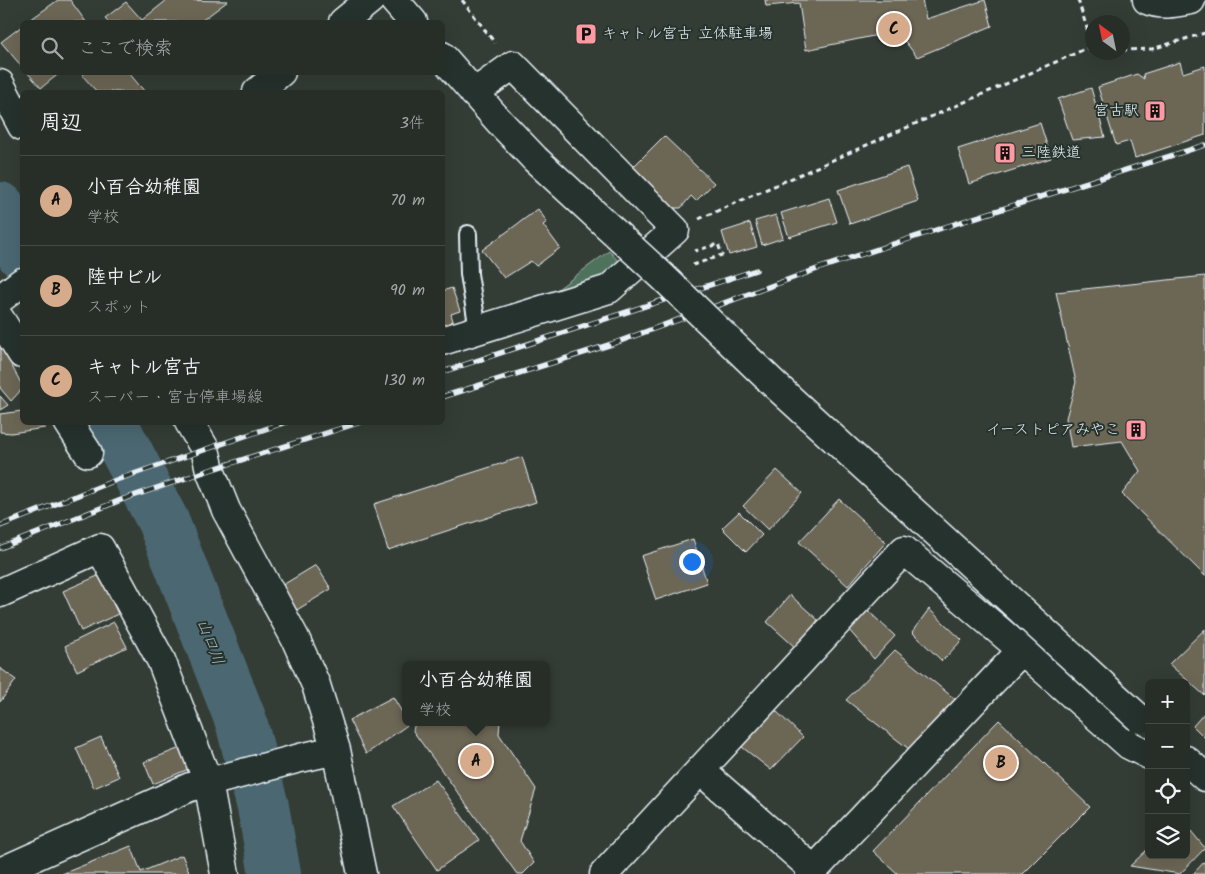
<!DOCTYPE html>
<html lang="ja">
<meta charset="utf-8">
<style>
body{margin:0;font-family:Kalam,"Klee One",sans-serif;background:#2f3630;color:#f1f3f6}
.controls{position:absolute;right:15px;bottom:15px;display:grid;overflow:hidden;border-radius:8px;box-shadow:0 5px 20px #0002}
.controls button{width:45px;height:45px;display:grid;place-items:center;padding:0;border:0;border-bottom:1px solid #434a45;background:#272e28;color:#f1f3f6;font:25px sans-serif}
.compass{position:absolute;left:1085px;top:15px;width:45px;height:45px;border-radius:50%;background:#272e28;box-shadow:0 5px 20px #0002;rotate:327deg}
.you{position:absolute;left:691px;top:561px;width:18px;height:18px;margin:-12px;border:4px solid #fff;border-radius:50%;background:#1a73e8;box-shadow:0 0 0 8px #1a73e833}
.badge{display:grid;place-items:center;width:32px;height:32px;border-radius:50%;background:#d6ab8b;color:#111;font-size:16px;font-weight:700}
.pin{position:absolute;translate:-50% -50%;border:2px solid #fff;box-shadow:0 1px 5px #0006}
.popup{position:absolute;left:402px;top:661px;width:148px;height:65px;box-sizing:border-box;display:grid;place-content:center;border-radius:8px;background:#272e28;filter:drop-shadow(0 1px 4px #0005);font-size:16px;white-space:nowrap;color:#a4a8a8}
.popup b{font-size:19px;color:#f1f3f6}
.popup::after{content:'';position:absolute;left:50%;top:100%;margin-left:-10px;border:10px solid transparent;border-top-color:#272e28}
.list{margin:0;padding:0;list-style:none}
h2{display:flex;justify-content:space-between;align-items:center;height:65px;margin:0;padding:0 20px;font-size:21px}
h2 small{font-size:16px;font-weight:400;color:#a4a8a8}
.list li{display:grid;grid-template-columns:32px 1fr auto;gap:15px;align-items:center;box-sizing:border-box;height:90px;padding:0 20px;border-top:1px solid #434a45}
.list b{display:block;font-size:19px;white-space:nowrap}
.list p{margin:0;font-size:16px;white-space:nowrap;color:#a4a8a8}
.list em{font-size:16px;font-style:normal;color:#a4a8a8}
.icon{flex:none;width:28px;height:28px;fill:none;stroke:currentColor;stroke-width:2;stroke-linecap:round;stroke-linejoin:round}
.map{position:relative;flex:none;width:1205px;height:874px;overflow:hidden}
.search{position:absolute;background:#272e28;box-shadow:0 5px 20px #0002;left:20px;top:20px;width:425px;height:55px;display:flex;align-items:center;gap:12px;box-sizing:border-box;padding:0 18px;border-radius:8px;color:#a4a8a8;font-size:19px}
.panel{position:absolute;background:#272e28;box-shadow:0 5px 20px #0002;left:20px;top:90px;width:425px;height:335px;border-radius:8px}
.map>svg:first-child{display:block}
</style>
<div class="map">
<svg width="1205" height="874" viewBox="0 0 1205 874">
<rect width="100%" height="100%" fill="#343d35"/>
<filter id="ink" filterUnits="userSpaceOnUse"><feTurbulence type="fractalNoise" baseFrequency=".02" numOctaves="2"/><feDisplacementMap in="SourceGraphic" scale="10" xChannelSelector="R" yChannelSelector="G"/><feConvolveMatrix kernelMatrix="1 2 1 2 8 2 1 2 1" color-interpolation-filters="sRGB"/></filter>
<g filter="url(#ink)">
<path fill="#50725d" stroke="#9cb2aa" d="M609 251 626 269 539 303Z"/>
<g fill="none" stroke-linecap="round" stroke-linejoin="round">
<path stroke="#4c6772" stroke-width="52" d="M0 208 22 253
M111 422 163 521 241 721 263 807 275 874"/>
</g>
<path fill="#6c6655" stroke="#e8f1f8" d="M58 0H70L86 22H27Z
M167 0 228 1 200 22H109L105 18 126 2 142 20Z
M765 0H922L926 19 985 0 992 26 917 57 897 31 806 50 799 3 766 6Z
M22 26V67L1 42Z
M1180 62 1183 73 1205 66V135L1135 158 1130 141 1116 145 1098 87 1137 74 1144 79 1143 74Z
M27 72H61L41 88Z
M85 72H128L145 92H97L82 75Z
M1091 88 1105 137 1072 140 1058 99Z
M1040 123 1051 158 969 184 958 149Z
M664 136 714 183 696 201 691 196 681 208H667L629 171Z
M907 167 918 201 850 224 838 190Z
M829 198 837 222 789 237 781 213Z
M538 209 547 222 543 225 560 248 536 266 531 261 504 278 482 250Z
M776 215 783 238 762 245 755 221Z
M750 223 757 247 729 255 722 232Z
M1205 276V576L1122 494 1140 471 1122 441 1071 447 1066 418 1076 382 1056 292Z
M452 288 460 311 451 314 453 321 442 326V291Z
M0 344 22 385V389L11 401 0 388Z
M0 396 8 405 0 410Z
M22 411V422H44L45 428 11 433 0 432V414Z
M522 457 536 502 388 550 374 504Z
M777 470 802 493 768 530 743 506Z
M839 499 886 542 848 586 799 542Z
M739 512 762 535 746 552 722 528Z
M693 539 707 583 656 600 641 556Z
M316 565 331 589 287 616 271 592Z
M100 575 118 614 81 631 63 591Z
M790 595 818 620 796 648 767 622Z
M864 607 895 636 874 659 849 630Z
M929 609 962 640 942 661 912 632Z
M114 622 127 647 77 671 65 646Z
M1205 629V694L1204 695 1169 664Z
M895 650 956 700 909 749 846 700Z
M0 668 16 680 0 702Z
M393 697 406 719V722L409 724 366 754 349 720Z
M773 708 803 737 771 770 737 743Z
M1205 712V738L1193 726Z
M999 720 1090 807 1023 874H898L873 851Z
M415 722H500L499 734 536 789 520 841 534 863 523 874H517L413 731Z
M101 737 119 777 94 788 76 748Z
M183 747 191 768 153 784 144 762Z
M436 780 479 840 437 870 393 806Z
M1186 825 1205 848 1180 874 1130 866 1149 848V855H1186Z
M131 846 141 872 182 855 190 874H62Z
M1205 861V874H1193Z"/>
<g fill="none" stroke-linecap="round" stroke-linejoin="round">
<g stroke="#e8f1f8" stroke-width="20">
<path id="lane" d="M468 234 469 274 478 330"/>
</g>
<g stroke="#e8f1f8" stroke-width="31">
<path id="street" d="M0 84 22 126
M0 319 22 354
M442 341 609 289 675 230 513 65 474 93
M68 422 88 453
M189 422 205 449 210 470 226 510 295 638 316 685 336 750 362 874
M0 593 100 548 161 660 208 782 225 874
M700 770 814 870
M0 872 190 787 300 758 336 750
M604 874 904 550 1022 650 1129 745 1149 755
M810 874 1022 650"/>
</g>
<g stroke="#e8f1f8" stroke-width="31">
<path id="secondary" d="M394 0 413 22
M1147 0C1162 6 1175 3 1191 0
M442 56 498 120 535 159
M1186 760 1205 777"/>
</g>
<g stroke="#e8f1f8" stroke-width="31">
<path id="primary" d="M343 22 370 0
M257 92 281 72
M0 299 22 282"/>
</g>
<path stroke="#e8f1f8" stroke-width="3" stroke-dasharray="5 4" stroke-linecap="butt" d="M462 0 495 43
M1078 0 1092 44
M1122 50 1152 49 1205 33
M699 219 1092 46
M693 265 722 255 718 244 695 251"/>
<use href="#lane" stroke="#26332d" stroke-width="16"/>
<use href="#street" stroke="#26332d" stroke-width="28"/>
<use href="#secondary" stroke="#26332d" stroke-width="28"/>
<use href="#primary" stroke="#26332d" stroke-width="28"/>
<g stroke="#e8f1f8" stroke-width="5.5">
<path id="rail" d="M442 372 756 270
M442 397 612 344 820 268 945 227 1205 145
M0 526 116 480 286 422
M0 548 121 500 210 470 361 422"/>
</g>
<use href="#rail" stroke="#26332d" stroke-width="4" stroke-dasharray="11" stroke-linecap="butt"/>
<g stroke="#e8f1f8" stroke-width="31" stroke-linecap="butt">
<path id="secondary-bridge" d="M535 159 662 276 774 384 1140 719"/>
</g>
<use href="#secondary-bridge" stroke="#26332d" stroke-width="28"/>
</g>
</g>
<defs>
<g id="parking-square" transform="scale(1.125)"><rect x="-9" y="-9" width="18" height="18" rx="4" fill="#ff9aa2" stroke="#26332d"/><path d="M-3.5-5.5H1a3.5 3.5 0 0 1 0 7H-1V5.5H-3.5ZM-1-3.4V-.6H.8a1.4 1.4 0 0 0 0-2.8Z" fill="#111"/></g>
<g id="building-square" transform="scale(1.125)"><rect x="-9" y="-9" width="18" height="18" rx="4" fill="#ff9aa2" stroke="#26332d"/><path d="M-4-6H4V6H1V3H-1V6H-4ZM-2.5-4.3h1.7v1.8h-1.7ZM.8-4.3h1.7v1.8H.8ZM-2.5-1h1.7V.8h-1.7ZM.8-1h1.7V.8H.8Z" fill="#111"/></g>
</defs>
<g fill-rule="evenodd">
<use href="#parking-square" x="586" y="34"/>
<use href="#building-square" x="1155" y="111"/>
<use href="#building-square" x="1005" y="153"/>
<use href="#building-square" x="1136" y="430"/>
</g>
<g text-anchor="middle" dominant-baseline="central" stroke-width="4" stroke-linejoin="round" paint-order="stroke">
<g font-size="15" fill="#e8f1f8" stroke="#26332d" text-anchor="start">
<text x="602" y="34">キャトル宮古 立体駐車場</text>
<text x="1139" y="111" text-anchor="end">宮古駅</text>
<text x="1021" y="153">三陸鉄道</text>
<text x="1120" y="430" text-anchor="end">イーストピアみやこ</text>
</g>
<g font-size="16" font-style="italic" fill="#aabac2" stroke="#26332d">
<text transform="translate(210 642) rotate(69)">山口川</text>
</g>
</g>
</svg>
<div class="controls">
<button>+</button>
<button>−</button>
<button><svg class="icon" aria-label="locate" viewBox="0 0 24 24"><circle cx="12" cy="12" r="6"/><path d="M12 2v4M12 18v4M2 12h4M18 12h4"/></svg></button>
<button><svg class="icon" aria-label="layers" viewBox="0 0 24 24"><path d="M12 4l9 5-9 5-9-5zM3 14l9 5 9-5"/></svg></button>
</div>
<svg class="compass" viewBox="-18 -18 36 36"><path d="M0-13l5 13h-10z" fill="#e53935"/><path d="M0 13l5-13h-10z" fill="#a4a8a8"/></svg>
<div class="you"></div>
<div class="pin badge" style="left:476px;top:761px">A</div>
<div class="popup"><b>小百合幼稚園</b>学校</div>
<div class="pin badge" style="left:1001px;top:763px">B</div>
<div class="pin badge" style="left:894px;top:29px">C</div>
<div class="search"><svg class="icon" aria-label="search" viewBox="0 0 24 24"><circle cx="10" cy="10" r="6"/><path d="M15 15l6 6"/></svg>ここで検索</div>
<section class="panel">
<h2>周辺<small>3件</small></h2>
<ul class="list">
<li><span class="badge">A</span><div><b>小百合幼稚園</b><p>学校</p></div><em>70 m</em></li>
<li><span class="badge">B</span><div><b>陸中ビル</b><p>スポット</p></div><em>90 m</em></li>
<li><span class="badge">C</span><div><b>キャトル宮古</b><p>スーパー · 宮古停車場線</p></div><em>130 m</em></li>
</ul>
</section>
</div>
